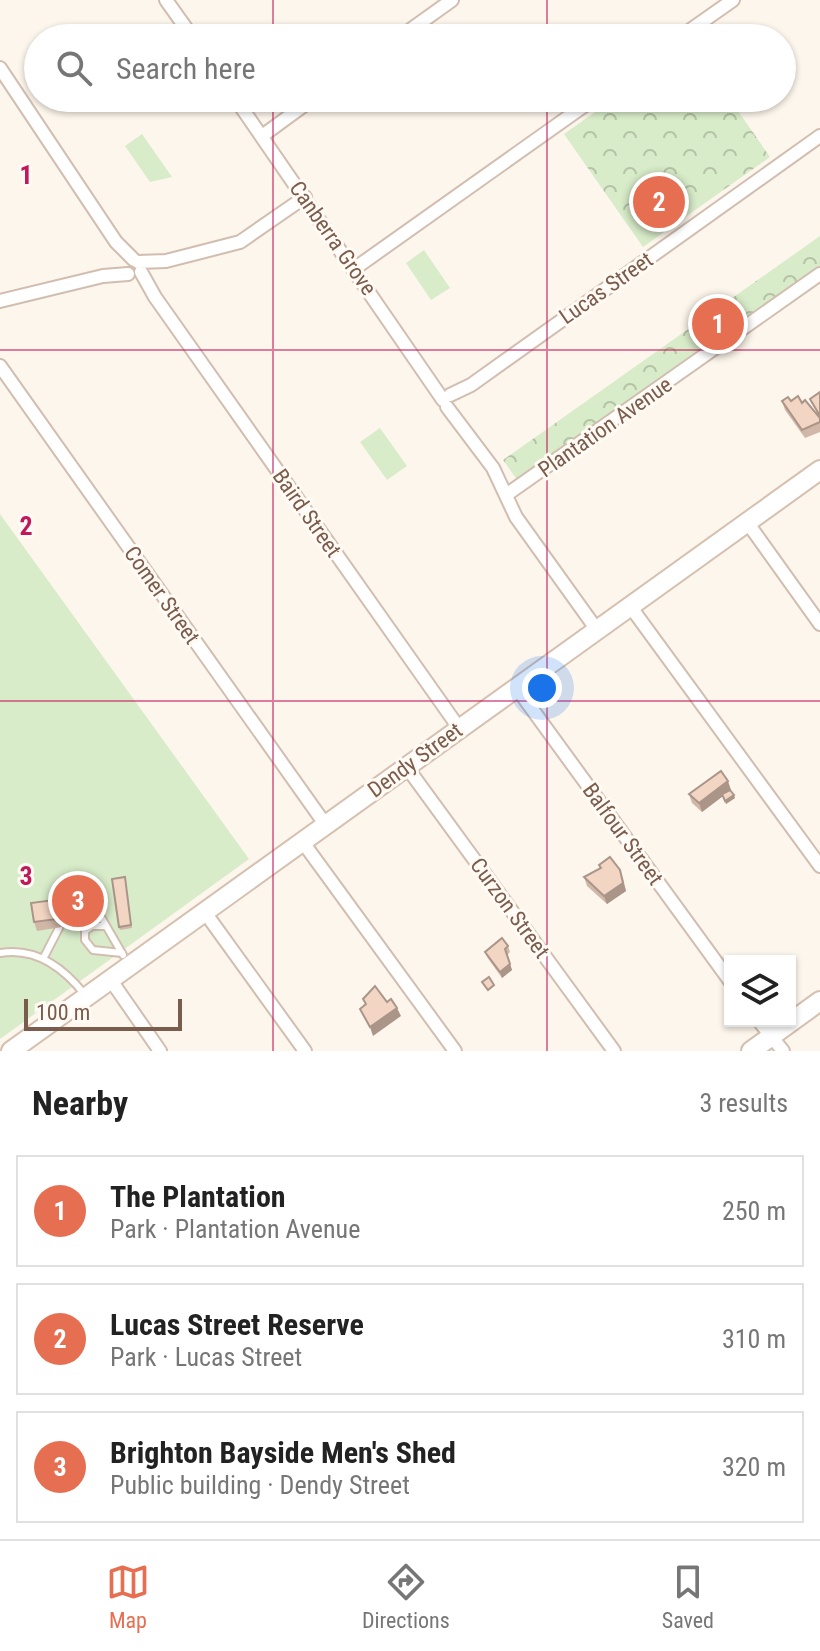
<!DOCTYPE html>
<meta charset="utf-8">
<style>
body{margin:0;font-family:"Roboto Condensed",sans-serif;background:#f2f2f2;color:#222}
.controls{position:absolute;right:24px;bottom:24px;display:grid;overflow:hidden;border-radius:0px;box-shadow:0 2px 6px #0004}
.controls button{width:72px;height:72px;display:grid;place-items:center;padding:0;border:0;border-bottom:2px solid #e0e0e0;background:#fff;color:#222;font:40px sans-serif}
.scale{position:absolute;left:24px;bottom:20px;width:158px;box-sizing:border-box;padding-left:8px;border:4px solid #7a5c4d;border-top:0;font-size:22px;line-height:28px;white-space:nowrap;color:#7a5c4d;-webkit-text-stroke:6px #fffaf3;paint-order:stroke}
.you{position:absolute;left:542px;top:688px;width:28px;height:28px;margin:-20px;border:6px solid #fff;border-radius:50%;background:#1a73e8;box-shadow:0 0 0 12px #1a73e833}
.badge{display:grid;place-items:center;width:52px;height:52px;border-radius:50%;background:#e76f51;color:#fff;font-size:26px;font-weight:700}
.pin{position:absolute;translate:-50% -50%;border:4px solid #fff;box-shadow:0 2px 8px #0006}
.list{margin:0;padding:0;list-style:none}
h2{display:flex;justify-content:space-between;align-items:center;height:104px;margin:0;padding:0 32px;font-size:34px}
h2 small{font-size:26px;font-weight:400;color:#767676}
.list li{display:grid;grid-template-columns:52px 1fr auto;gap:24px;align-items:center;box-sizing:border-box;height:112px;margin:0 16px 16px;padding:0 16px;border:2px solid #e0e0e0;border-radius:0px}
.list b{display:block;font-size:30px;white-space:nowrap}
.list p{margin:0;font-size:26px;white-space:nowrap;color:#767676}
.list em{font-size:26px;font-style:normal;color:#767676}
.icon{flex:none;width:44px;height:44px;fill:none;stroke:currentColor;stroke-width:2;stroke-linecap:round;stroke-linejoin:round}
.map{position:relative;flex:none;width:820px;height:1051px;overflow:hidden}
.search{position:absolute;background:#fff;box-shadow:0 2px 6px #0004;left:24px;right:24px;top:24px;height:88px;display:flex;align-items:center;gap:20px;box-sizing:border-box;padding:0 28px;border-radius:44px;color:#767676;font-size:30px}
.sheet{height:488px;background:#fff}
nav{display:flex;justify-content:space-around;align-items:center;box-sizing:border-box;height:112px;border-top:2px solid #e0e0e0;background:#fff;font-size:22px;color:#767676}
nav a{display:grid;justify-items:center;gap:4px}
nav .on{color:#e76f51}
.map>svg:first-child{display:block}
</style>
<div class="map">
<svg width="820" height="1051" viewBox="0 0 820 1051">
<defs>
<pattern id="park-crowns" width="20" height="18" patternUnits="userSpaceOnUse" patternTransform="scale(2)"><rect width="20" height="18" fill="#d8ecc9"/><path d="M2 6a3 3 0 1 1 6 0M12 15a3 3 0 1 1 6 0" fill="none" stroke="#b4c2a5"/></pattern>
</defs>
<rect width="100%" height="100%" fill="#fdf6ec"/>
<path fill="#d8ecc9" d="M142 134 172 177 150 182 125 146Z
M424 250 450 288 431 300 406 263Z
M380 428 407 466 387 480 360 442Z
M0 514 249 859 0 1039Z"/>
<path fill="url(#park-crowns)" d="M615 98H729L770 157 643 247 564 134Z
M820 236V267L518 481 503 460Z"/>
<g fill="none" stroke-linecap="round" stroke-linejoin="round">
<g stroke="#d1beb0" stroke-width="10">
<path id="lane" d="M101 917 123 955
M106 926H92L85 931V940L93 950 122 953
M0 953C36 947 64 968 85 995
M43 959 59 928"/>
</g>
<g stroke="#d1beb0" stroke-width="16">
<path id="street" d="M166 0 193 38
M399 38 452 0
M679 38 733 0
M0 68 116 242 134 260
M235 98 443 400
M262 136 314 98
M138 262 166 261 240 242 305 197
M354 269 595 98
M141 272 155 297 459 728
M0 301 103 276 128 274
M0 366 325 824
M450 395 471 385 820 136
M447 407 493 468 516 517 597 630
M506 495 820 274
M747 522 820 624
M630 606 820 866
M516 687 730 981
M406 766 614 1051
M302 841 455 1051
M204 911 305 1051
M110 979 160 1051
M759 1021 783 1051"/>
</g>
<g stroke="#d6c0b0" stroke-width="22">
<path id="secondary" d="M11 1051 820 470
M751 1051 820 1001"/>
</g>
<use href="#lane" stroke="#fff" stroke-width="6"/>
<use href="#street" stroke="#fff" stroke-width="12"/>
<use href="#secondary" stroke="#fff" stroke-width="18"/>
</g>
<path fill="#d1b7a8" d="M820 392V432L805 438 785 410 782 401 802 403 820 418 810 399Z
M731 790 730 791 735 798 726 804 723 796 702 812 692 803 689 794Z
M599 865 620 870 623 878 626 891 607 904 587 886 584 877 600 869Z
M125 877 132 928 120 930 119 927Z
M88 883 91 892 95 918 67 922 68 926 37 931 34 922Z
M508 946 510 952 507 955 512 970 502 978 487 957 485 952Z"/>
<path fill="#aa9588" d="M728 781 731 790 702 812 699 803Z
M734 795 735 798 726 804 725 801Z
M620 870 626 891 607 904 604 896Z
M88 883 91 892 95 918 92 909Z
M510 964 512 970 502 978 500 972Z
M397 1008 401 1016 373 1036 370 1027Z"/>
<path fill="#f3d5c3" stroke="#aa9588" stroke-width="2" d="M820 392V416L810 399Z
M798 396 802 403 805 400 820 418V422L802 430 782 401 788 397 791 401Z
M721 771 728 781 699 803 689 794Z
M730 790 734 795 725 801 722 794Z
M610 857 620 870 623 883 604 896 584 877 601 868 599 865Z
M125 877 131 925 119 927 112 879Z
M88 883 92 909 64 914 65 918 34 922 31 903 62 899 60 887Z
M502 938 508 946 505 949 510 964 500 972 485 952Z
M489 977 494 985 488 990 482 982Z
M375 986 387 1002 391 999 397 1008 370 1027 360 1009 366 1004 363 999Z"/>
<path fill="none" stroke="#c2185b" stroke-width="2" stroke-opacity="0.55" d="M273 0V38M547 0V38M273 98V1051M547 98V1051M0 350H820M0 701H820"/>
<g text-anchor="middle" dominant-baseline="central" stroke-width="6" stroke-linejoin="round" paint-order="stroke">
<g font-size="22" fill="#7a5c4d" stroke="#fffaf3">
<text transform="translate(333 238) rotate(55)">Canberra Grove</text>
<text transform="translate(606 288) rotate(-35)">Lucas Street</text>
<text transform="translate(605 427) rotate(-35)">Plantation Avenue</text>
<text transform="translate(307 513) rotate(55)">Baird Street</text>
<text transform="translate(162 595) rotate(55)">Comer Street</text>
<text transform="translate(415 760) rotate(-36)">Dendy Street</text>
<text transform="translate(623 834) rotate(54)">Balfour Street</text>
<text transform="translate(510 908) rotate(54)">Curzon Street</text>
</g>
</g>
<g font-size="26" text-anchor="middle" font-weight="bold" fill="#c2185b" stroke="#fffaf3" stroke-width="6" stroke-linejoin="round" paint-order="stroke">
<text x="26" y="184">1</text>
<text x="26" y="535">2</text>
<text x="26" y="885">3</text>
</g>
</svg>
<div class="controls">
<button><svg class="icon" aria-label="layers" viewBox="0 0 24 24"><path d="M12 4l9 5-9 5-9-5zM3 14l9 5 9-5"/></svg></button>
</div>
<div class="scale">100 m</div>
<div class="you"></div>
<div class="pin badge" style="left:718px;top:324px">1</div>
<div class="pin badge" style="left:659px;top:202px">2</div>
<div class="pin badge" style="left:78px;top:901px">3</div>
<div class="search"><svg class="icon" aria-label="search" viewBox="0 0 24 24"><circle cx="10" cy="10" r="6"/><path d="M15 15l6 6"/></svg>Search here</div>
</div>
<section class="sheet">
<h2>Nearby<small>3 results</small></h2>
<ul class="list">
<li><span class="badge">1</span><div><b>The Plantation</b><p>Park · Plantation Avenue</p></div><em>250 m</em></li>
<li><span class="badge">2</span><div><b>Lucas Street Reserve</b><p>Park · Lucas Street</p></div><em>310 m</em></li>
<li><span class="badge">3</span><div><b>Brighton Bayside Men's Shed</b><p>Public building · Dendy Street</p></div><em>320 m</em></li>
</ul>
</section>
<nav>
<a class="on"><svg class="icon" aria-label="map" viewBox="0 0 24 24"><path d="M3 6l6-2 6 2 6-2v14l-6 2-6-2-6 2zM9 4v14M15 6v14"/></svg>Map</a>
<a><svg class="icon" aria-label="directions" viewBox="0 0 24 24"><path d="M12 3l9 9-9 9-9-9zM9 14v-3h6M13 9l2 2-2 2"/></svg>Directions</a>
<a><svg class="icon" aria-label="saved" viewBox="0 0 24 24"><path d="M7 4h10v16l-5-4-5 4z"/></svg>Saved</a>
</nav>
